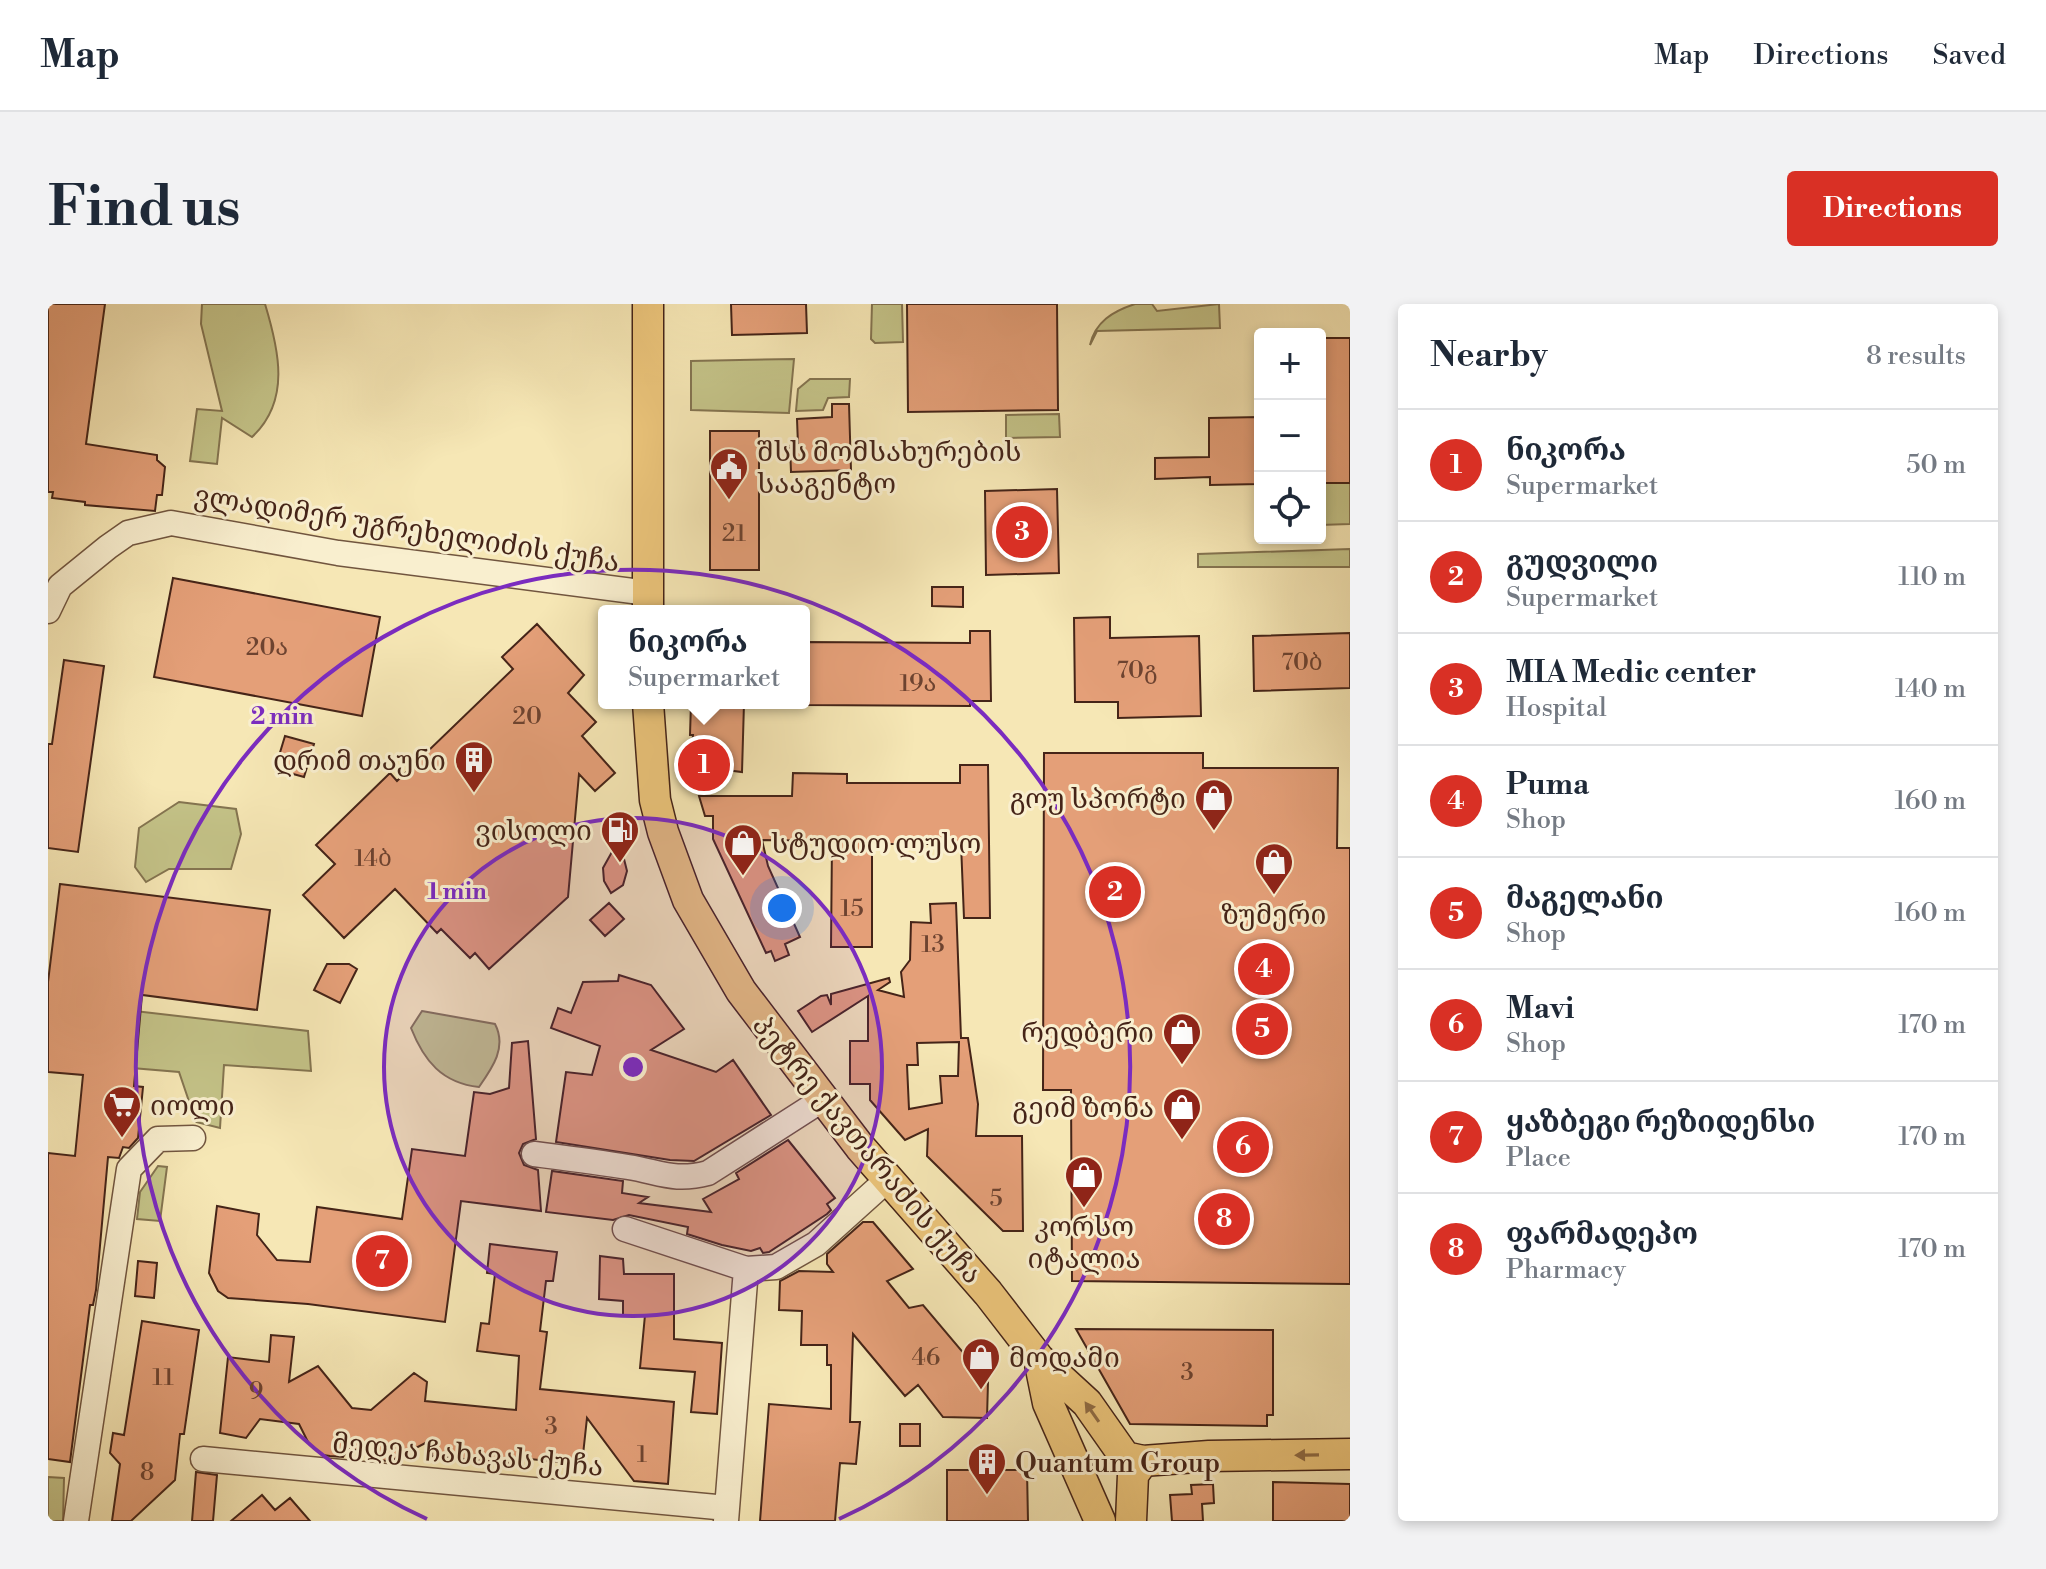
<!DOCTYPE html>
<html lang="en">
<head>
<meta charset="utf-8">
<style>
	body { margin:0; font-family:"Libre Bodoni","Noto Serif Georgian",serif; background:#f2f2f3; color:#1f2937 }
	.controls { position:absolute; right:24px; top:24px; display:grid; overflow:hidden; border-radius:8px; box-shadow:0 4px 12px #0003 }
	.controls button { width:72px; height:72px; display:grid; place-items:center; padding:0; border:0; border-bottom:2px solid #e0e1e3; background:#fff; color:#1f2937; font:40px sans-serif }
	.you { position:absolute; left:734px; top:604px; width:28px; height:28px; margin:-20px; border:6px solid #fff; border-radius:50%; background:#1a73e8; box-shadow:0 0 0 12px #1a73e833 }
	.badge { display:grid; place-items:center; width:52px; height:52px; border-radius:50%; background:#d93025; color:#fff; font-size:26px; font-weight:700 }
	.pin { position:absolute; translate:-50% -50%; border:4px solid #fff; box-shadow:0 2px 8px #0006 }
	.popup { position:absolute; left:550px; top:301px; width:212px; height:104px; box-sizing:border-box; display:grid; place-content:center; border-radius:8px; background:#fff; filter:drop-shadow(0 2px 6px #0005); font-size:26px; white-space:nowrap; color:#747a83 }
	.popup b { font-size:30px; color:#1f2937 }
	.popup::after { content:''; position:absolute; left:50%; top:100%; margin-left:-16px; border:16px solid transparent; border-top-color:#fff }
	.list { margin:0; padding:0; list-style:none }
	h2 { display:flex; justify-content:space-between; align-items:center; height:104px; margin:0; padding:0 32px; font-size:34px }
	h2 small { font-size:26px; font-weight:400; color:#747a83 }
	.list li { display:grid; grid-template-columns:52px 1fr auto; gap:24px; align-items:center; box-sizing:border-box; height:112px; padding:0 32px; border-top:2px solid #e0e1e3 }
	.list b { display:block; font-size:30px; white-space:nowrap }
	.list p { margin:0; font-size:26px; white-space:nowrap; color:#747a83 }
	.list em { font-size:26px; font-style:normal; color:#747a83 }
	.icon { flex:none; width:44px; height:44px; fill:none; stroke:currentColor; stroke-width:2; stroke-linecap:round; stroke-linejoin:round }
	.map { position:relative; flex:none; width:1302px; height:1217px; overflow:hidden; border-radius:8px }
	header { display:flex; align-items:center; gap:48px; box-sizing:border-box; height:112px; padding:0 40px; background:#fff; border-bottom:2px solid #e0e1e3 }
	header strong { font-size:38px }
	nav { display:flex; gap:44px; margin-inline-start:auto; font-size:28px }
	.intro { display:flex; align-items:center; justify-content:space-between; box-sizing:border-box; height:192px; padding:0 48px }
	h1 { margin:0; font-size:56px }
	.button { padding:20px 36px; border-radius:8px; background:#d93025; color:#fff; font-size:28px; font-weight:700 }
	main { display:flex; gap:48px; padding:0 48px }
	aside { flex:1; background:#fff; border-radius:8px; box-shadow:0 4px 12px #0003 }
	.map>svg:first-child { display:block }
	.green { fill:#c4c388; stroke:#847450; stroke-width:2 }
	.building { fill:#e49f78; stroke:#452418; stroke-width:2; fill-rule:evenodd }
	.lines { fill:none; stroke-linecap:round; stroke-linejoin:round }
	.minor-casing { stroke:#71553f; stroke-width:27 }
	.major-casing { stroke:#452418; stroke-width:33 }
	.minor { stroke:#f9efcf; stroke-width:24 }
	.major { stroke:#ebc47a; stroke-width:30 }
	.oneway { fill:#906c44 }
	.ring { fill:none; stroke:#7b2cbf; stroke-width:4 }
	.labels { text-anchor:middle; stroke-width:6; stroke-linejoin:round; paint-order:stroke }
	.number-label { font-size:24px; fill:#6d4330 }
	.poi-label { font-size:28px; fill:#452418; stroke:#f9efcf; text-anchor:start }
	.street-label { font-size:28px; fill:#452418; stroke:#f9efcf }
	.centre { fill:#7b2cbf; stroke:#f9efcf; stroke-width:4 }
	.ring-label { font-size:24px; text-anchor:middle; font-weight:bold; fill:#7b2cbf; stroke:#f9efcf; stroke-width:6; stroke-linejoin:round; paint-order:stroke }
</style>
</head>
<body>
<header>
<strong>Map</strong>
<nav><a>Map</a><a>Directions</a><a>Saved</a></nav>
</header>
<div class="intro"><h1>Find us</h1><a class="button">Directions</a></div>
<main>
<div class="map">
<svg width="1302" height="1217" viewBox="0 0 1302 1217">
	<rect width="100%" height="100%" fill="#f6e7b5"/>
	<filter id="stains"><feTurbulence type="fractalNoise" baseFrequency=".0025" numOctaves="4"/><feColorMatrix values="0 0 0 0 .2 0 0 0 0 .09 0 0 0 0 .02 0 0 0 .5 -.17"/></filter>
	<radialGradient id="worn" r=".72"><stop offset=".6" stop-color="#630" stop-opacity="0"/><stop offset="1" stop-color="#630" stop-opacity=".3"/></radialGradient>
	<path class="green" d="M154,0H217C231,46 243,97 204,133L174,114L169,160L142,157L149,105L174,107L153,20Z
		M824,0H854L855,38L827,39L823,35Z
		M1087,0H1104L1109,7L1171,0L1172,24L1049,27L1042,41C1047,18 1065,7 1087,0Z
		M746,55L741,109L643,106V57Z
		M762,75H802L801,93L780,94L775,106L748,107L750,85Z
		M1011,110L1012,133L958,134V111Z
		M1272,179H1302V220L1272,221Z
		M1302,245V263H1150V250Z
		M131,498L188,505L193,530L183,565H121L98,578L87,563L91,524Z
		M0,697L260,727L263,767L176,761L172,824L148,818L131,768L0,757Z
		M374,707L447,720C459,743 445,763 431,783C394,779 376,757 363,724Z
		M110,862L119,863L112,917L89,915L92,888Z
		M0,1173L16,1174L15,1217H0Z"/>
	<path class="building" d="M0,0H57L38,140L109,151V156L117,163L114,191H109L107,207L37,201V198L4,194L5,188H0Z
		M683,0H758L759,29L684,31Z
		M859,0H1009L1010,106L860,108Z
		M1272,34H1302V179H1272Z
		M784,100H801L803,166L743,168L742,142L750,141L749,115L784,113Z
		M1212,113V180L1162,181V173L1107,175V154L1161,153V114Z
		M662,127H711V266H662Z
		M1009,185L1011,269L938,271L937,187Z
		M125,274L332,313L314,412L106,373Z
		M884,283H915V303L884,302Z
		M1062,313V334L1151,332L1153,412L1070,414V398H1027L1026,314Z
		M489,320L536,371L520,389L548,418L534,432L567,469L547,487L531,470L520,593L441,665L427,649L422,654L393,625L389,629L347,585L296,634L255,591L287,560L268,541L342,469L349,477L465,365L454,353Z
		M922,327H942L943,397H922V402L756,401V338L922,339Z
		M1302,329V384L1206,387L1205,332Z
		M16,356L56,362L30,548L0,544V440H4Z
		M643,399H696L694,468L646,462L648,441H644L645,431H642Z
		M237,432L266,440L256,473L227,465Z
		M996,449H1155V464H1290L1289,544H1302V980L1024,977L1023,786H995Z
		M912,461H940L942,614H916L913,540H824V643H783L784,537L714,536L720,562L752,633L737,640L741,651L727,657L723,647L718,649L665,535V512H657L651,492H744L745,469L799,470V479H912Z
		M565,546L575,551L579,567L575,581L563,589L556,577L555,564Z
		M12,580L222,606L209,706L94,691L86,782L95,783L90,834L81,844L75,843L71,854L60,853L48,986L45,1001H42L22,1158L0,1155V849L27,852L35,771L0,768V678Z
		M561,599L576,615L557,632L542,616Z
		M908,599L913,734H920L930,800L928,832H974L975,927H955L879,852L880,825L857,836L822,796V780H802V737H820V692L764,728L750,707L773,692L779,691L783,701V690L841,674L842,678L830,686L856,693L853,668L862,656L863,618L883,619L882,600ZM911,738L910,772H892L894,799L861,805L859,761H870L869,739Z
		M279,660H301L309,665L292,699L266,686Z
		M571,671L603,681L636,725L603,746L668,768L685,756L723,811L646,857L622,856L508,838L518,768L544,771L552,742L503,724L510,704L523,709L535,678L570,677Z
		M480,737L488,835L475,840L471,849L476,861L490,866L493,907L413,897L397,1018L260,1000L180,994L170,987L161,969L169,902L211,910L209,931L229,956L262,958L269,903L354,915L364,845L417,852L426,788L442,790L461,784L464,739Z
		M740,836L787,894L779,900L783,906L779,910L721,948L715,949L712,944L703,947L674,941L639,930L640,923L581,911L565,916L498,908L504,867L575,877L574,889L600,893L591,899L663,908L655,895L691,875L688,869Z
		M815,918H825L865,965L839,977L861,1004L875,1001L940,1078L939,1114L895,1113L870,1081L857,1092L805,1030L802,1118H812L808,1160L792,1159L787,1217H712L721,1100L783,1105V1061H779V1041H753L754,1007L731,1006L732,977L751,967L785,968L779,960V950Z
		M442,940L509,948L505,977H498L492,1027L499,1028L492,1085L626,1098L620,1180L586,1177L539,1114L534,1160L460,1153V1159L384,1152L385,1135L343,1157L325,1156L321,1147L300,1145L295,1153L282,1152L275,1151L261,1140L251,1120L212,1115L198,1134L172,1129L180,1053L221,1058L223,1031L246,1033L241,1078L270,1062L304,1104L323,1106L366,1069L379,1078L377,1097L468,1106L471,1052L429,1047L433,1019L441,1020L447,970L439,969Z
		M552,952L575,955L576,970H626V1035L674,1039L669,1110L643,1108L647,1068L592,1064L597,1011H575V997L551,995Z
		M90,957L109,959L106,994L87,992Z
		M94,1017L151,1026L136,1130H132L127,1176L83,1217H64L72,1160L62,1149L65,1129L76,1131Z
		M1028,1025L1225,1026V1111H1219V1122L1082,1120Z
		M852,1120H872V1142H852Z
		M899,1166H979L980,1217H899Z
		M148,1168L169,1171L165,1217H144Z
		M1225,1178L1302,1180V1217H1225Z
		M1165,1180L1166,1199L1154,1200L1155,1217H1124L1122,1191L1144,1190L1143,1181Z
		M214,1191L227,1206L242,1194L262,1217H183Z"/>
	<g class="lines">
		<g class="minor-casing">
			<path id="minor" d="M0,307L12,282L60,243L80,229L123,219L290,249L600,289
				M486,850C517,854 549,858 580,863C612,868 626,878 660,869L774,796
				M577,925L698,965L728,963L768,940L839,876
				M155,1155L679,1204
				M28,1217L81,865L110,835L145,834
				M678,1217L698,965"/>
		</g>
		<g class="major-casing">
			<path id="major" d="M600,307V0
				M600,399L607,496L615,528L640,596L693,687L812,843L940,989L991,1055L1039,1099L1077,1153L1095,1157L1161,1152L1302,1150
				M991,1055L1000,1099L1052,1217
				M1083,1217L1085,1171L1095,1157"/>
		</g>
		<use href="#minor" class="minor"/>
		<use href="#major" class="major"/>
	</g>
	<defs><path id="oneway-solid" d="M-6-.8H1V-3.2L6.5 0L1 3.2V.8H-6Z" transform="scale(2)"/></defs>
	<g class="oneway">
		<use href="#oneway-solid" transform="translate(1044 1108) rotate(-125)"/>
		<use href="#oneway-solid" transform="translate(1259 1151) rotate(179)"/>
	</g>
	<circle cx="585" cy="763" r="249" fill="#7b2cbf" fill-opacity=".12"/>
	<g class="ring">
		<circle cx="585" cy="763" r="249"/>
		<path d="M379 1215A497 497 0 1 1 791 1215"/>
	</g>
	<defs>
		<g id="civic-pin" transform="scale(2)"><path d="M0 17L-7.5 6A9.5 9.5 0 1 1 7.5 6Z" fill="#8f2418" stroke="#f9efcf"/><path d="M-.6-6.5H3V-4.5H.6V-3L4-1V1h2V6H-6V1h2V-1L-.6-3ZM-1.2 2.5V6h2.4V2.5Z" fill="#fff"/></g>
		<g id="building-pin" transform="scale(2)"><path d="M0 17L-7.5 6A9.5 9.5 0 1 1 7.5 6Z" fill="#8f2418" stroke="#f9efcf"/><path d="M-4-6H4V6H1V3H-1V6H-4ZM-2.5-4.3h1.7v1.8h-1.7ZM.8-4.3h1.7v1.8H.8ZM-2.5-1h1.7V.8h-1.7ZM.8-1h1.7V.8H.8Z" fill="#fff"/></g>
		<g id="shop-pin" transform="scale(2)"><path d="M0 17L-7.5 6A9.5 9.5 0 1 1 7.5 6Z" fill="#8f2418" stroke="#f9efcf"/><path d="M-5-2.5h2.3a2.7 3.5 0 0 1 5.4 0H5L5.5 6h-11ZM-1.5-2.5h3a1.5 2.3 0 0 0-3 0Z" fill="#fff"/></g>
		<g id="fuel-pin" transform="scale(2)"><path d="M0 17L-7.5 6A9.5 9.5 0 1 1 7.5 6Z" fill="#8f2418" stroke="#f9efcf"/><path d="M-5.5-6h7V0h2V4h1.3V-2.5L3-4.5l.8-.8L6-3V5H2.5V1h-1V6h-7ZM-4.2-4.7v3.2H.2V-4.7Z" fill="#fff"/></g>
		<g id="supermarket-pin" transform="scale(2)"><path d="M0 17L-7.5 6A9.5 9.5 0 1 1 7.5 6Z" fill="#8f2418" stroke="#f9efcf"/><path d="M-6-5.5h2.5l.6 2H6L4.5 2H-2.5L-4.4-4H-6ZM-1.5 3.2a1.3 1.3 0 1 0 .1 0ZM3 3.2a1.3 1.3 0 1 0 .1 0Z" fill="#fff"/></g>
	</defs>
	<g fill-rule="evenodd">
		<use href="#civic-pin" x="681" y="163"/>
		<use href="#building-pin" x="426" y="456"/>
		<use href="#shop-pin" x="1166" y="494"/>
		<use href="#fuel-pin" x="572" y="526"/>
		<use href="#shop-pin" x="695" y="539"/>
		<use href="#shop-pin" x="1226" y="558"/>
		<use href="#shop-pin" x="1134" y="728"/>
		<use href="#supermarket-pin" x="74" y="801"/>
		<use href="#shop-pin" x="1134" y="803"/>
		<use href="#shop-pin" x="1036" y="871"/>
		<use href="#shop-pin" x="933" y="1053"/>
		<use href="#building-pin" x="939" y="1158"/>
	</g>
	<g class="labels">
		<g class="number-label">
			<text x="686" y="237">21</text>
			<text x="219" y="351">20ა</text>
			<text x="1254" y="366">70ბ</text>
			<text x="1089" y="374">70გ</text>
			<text x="870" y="387">19ა</text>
			<text x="479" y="420">20</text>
			<text x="325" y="562">14ბ</text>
			<text x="804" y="612">15</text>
			<text x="885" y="648">13</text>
			<text x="948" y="902">5</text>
			<text x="878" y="1061">46</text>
			<text x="1139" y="1076">3</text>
			<text x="115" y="1081">11</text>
			<text x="208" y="1095">9</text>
			<text x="503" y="1130">3</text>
			<text x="594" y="1158">1</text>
			<text x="99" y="1176">8</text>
		</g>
		<g class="poi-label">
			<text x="709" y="157">შსს მომსახურების<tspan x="709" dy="32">სააგენტო</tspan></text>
			<text x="398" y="466" text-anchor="end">დრიმ თაუნი</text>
			<text x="1138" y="504" text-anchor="end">გოუ სპორტი</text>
			<text x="544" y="536" text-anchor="end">ვისოლი</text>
			<text x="723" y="549">სტუდიო ლუსო</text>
			<text x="1226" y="620" text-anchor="middle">ზუმერი</text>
			<text x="1106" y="738" text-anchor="end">რედბერი</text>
			<text x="102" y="811">იოლი</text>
			<text x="1106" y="813" text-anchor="end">გეიმ ზონა</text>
			<text x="1036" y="932" text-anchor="middle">კორსო<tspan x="1036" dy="32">იტალია</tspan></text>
			<text x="961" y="1063">მოდამი</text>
			<text x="967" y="1168">Quantum Group</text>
		</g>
		<g class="street-label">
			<text transform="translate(359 224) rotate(9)" y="10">ვლადიმერ უგრეხელიძის ქუჩა</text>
			<text transform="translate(820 845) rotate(50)" y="10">პეტრე ქავთარაძის ქუჩა</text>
			<text transform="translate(420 1150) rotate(5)" y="10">მედეა ჩახავას ქუჩა</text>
		</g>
	</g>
	<circle cx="585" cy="763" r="12" class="centre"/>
	<g class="ring-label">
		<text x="234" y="420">2 min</text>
		<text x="409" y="595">1 min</text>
	</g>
	<rect width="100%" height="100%" filter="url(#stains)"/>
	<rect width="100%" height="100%" fill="url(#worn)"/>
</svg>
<div class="controls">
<button>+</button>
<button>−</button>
<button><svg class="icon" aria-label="locate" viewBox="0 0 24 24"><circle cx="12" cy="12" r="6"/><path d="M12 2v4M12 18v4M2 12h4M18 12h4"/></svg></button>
</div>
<div class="you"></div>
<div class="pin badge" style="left:656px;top:461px">1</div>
<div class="popup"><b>ნიკორა</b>Supermarket</div>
<div class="pin badge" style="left:1067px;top:588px">2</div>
<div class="pin badge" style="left:974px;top:228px">3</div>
<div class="pin badge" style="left:1216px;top:665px">4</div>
<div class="pin badge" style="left:1214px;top:725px">5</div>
<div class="pin badge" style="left:1195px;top:843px">6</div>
<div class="pin badge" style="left:334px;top:957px">7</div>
<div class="pin badge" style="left:1176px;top:915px">8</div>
</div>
<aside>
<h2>Nearby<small>8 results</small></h2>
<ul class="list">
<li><span class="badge">1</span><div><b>ნიკორა</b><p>Supermarket</p></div><em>50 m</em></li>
<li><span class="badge">2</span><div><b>გუდვილი</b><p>Supermarket</p></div><em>110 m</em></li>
<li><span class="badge">3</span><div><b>MIA Medic center</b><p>Hospital</p></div><em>140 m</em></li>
<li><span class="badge">4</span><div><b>Puma</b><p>Shop</p></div><em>160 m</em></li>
<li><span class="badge">5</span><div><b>მაგელანი</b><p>Shop</p></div><em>160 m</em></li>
<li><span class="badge">6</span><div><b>Mavi</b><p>Shop</p></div><em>170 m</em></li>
<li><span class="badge">7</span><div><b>ყაზბეგი რეზიდენსი</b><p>Place</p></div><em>170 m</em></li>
<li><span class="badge">8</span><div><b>ფარმადეპო</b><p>Pharmacy</p></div><em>170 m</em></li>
</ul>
</aside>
</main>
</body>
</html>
